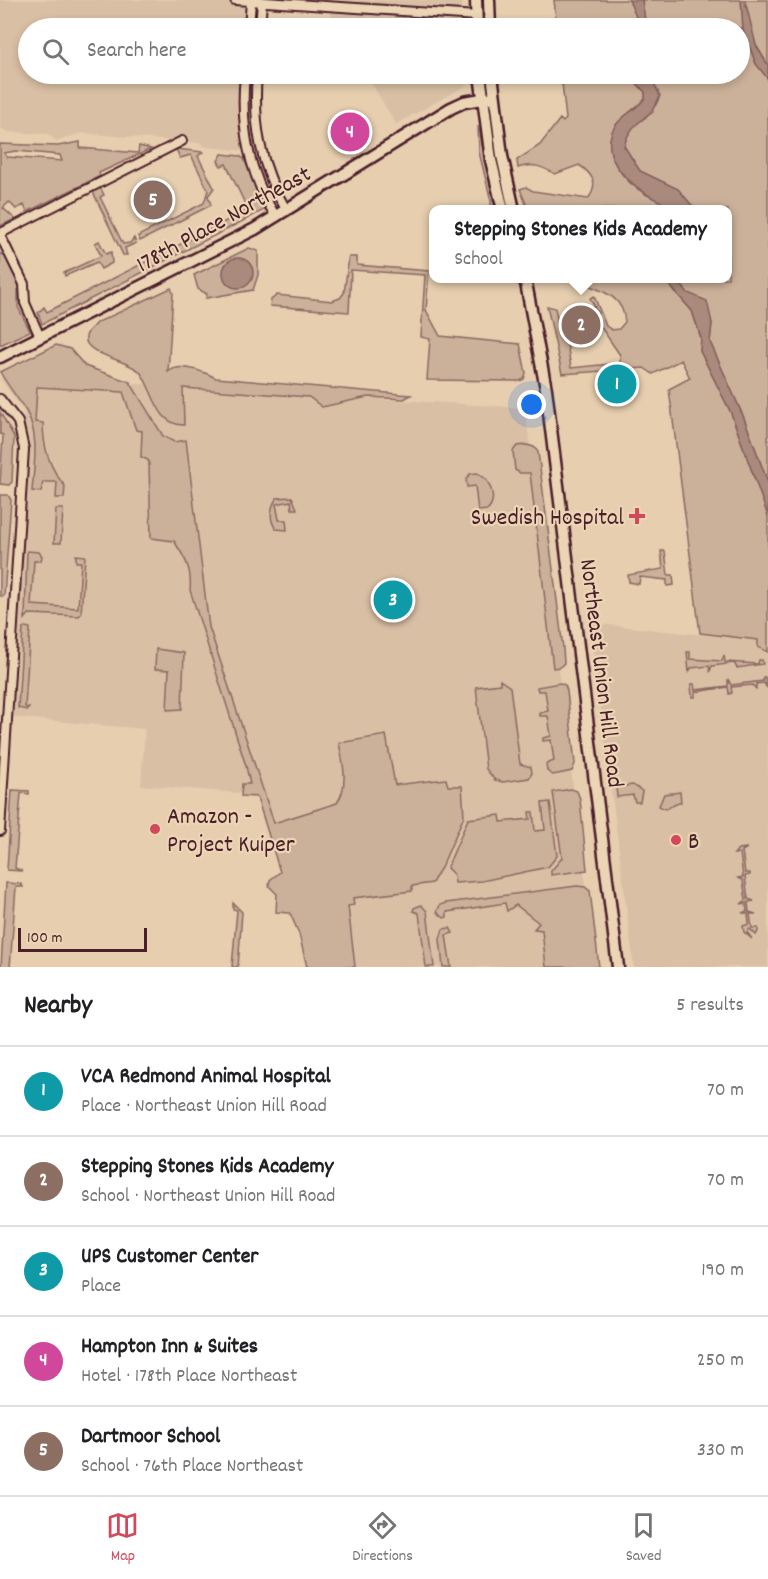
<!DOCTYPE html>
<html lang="en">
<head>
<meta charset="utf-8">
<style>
	body { margin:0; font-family:Dekko,sans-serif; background:#f2f2f2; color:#202124 }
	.scale { position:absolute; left:18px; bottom:15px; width:129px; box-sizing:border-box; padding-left:6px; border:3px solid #4a1f2b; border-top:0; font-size:16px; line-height:21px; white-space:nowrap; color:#4a1f2b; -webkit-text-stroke:4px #ecd5b5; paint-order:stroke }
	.you { position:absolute; left:532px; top:405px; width:21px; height:21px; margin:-15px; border:4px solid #fff; border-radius:50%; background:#1a73e8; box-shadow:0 0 0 9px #1a73e833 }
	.badge { display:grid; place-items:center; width:39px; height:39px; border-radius:50%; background:#d1495b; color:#fff; font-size:20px; font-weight:700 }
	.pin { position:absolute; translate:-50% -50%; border:3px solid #fff; box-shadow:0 2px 6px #0006 }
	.popup { position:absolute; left:429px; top:205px; width:303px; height:78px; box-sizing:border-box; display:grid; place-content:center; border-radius:12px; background:#fff; filter:drop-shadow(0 2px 4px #0005); font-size:20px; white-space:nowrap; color:#757577 }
	.popup b { font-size:22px; color:#202124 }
	.popup::after { content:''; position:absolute; left:50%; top:100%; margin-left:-12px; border:12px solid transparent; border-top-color:#fff }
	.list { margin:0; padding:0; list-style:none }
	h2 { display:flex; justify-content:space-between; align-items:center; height:78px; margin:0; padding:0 24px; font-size:26px }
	h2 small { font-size:20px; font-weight:400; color:#757577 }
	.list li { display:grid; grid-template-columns:39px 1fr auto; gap:18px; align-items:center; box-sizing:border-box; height:90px; padding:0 24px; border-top:2px solid #e0e0e0 }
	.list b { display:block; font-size:22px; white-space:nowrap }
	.list p { margin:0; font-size:20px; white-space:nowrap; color:#757577 }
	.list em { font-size:20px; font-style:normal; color:#757577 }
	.icon { flex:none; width:33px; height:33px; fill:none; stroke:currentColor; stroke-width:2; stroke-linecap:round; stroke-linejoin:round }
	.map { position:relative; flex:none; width:768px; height:967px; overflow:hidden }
	.search { position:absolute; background:#fff; box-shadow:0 3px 9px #0003; left:18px; right:18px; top:18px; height:66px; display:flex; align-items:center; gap:15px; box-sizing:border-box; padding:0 21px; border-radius:33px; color:#757577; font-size:22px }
	.sheet { height:528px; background:#fff }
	nav { display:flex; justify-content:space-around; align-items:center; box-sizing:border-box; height:84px; border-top:2px solid #e0e0e0; background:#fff; font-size:16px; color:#757577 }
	nav a { display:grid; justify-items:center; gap:3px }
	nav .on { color:#d1495b }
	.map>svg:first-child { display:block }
	.built { fill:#d9bfa4 }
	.green { fill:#ccb19a; stroke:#8b6862; stroke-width:1.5; fill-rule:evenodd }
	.water { fill:#aa8a7d; stroke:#845f5c; stroke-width:1.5 }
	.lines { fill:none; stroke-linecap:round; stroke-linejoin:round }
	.street-casing { stroke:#4a1f2b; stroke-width:12 }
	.secondary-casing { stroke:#4a1f2b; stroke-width:15 }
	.street { stroke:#ecd5b5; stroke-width:8 }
	.secondary { stroke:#ecd5b5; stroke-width:10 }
	.poi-dot { fill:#d1495b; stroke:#ecd5b5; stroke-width:2 }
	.labels { text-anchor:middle; stroke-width:4.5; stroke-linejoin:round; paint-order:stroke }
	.street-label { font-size:24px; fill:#4a1f2b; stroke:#ecd5b5 }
	.poi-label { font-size:24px; fill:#4a1f2b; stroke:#ecd5b5; text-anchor:start }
</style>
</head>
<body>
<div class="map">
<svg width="768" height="967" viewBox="0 0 768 967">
	<rect width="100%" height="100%" fill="#e6ceaf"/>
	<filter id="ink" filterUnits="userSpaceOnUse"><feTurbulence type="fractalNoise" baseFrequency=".0167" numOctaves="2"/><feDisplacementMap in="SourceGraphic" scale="12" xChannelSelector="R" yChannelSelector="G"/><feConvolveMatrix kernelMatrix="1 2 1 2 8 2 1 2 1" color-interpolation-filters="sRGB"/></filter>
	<g filter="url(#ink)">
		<path class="built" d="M0,0H462L463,28H339L326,7L252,1L249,28H28V74H245L247,151L205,147L201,143L81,133L57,141L48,134L8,132L0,128Z
			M366,74H468V81L467,85L396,124Z
			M0,378L123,383L525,408L596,967H320L263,795L141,785L145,729L11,717L24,412Z
			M590,623L768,642V967H634Z"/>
		<path class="green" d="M554,0H629L637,17L634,28H557Z
			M642,0H768V483L744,418L710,342L712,323L676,279L728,278V210L695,209L678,189L640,171L624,146L629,129L653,112V79L645,74H740V28H646Z
			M561,74H628L645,92V98C637,109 622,115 615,127C599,153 624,182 647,195C657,200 668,203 677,209H528L520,189L526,187L533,191L588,199C599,185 593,174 579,165L555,174C541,166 533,163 518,168L517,160L540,145L560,119L563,122L566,119Z
			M478,126L480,133L495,209H491V201L479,152Z
			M80,142V148L138,153L139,146L151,149L99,173L100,176L27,212L24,205L16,209L9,202L3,208L15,219L0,226V144L58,146ZM16,151L60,155L62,161L7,157L4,153Z
			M176,149L203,152L198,156L214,188L208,196L211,205L140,241L138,236L204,203L208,190L191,155L180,158Z
			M222,154L240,156L244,159L266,209L42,324L38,313L44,307L47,312L248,210L226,164L221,166L218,161Z
			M100,187L104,195L100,197L123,244L130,243L134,238L136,243L125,248L127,255H123L94,194V191Z
			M99,241L106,254L111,252L112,263L101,269L97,262L65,276L64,273L101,256L95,243Z
			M249,248L258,251V275L253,290L206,298L207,294L198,289L194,275Z
			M0,253L7,258L21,288L18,290V307L30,331L0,345Z
			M349,257H357V265L429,271L426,310L440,336L520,344L526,373L524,379L520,381L427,380L430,339L421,337L425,275L351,270L349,312L270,306L271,300L277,295L332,301L340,298L344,293Z
			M574,279H664L692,311L701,338L700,351L731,413L768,516V652L758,647V640L700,633L669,389L690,378L681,360L653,374L644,368L562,374L547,306L555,308L561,336L567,343L571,368L620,363V355L596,320L598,312L594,308L587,311L581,306L595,307L590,298L594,296L606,326L612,330L619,329L625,322C623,292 597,291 574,279Z
			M171,288L173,293L168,372C180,362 204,372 216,378L411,395L404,399L368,397L322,407L309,397L183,388L184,425C156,425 154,390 140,372C129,359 74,354 88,332C88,331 94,326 96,323Z
			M56,345L70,349L85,366L130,382L163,436L174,442L186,440L209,627L274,823L337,803C349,786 343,762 339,743L386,735L395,785L446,779L448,786H462L464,816L442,866L432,883L412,886V891L353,898L354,905L348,906L355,967H307L299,934L290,913L276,912L277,894L269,886L270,880L280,872L257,797L241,796L242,784H250L246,766L190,590C192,570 186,559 174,541L151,538L149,464L148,460L141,457L142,431L136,430L123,392L37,387L35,422L43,423C43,448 49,468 65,486L64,498H56L57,482H43L41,492L32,491C34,466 40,434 26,411C18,398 8,386 0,372Z
			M0,412L14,437L12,482L9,485L0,484L3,435L0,434Z
			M527,445L534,447L538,452L563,648L564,663L560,667L553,668L530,473H520L515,470L513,451L517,446Z
			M477,473C489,478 499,499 487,510L478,511L475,486L467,487L466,479L470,474Z
			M0,495H8L11,500L4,596H0Z
			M292,497L297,509H292L291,501L276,504L279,520H286L287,530L276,529C269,520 270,507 277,498Z
			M56,509H63L61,543H54Z
			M27,551L39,552L42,556L41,561H34L31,605L78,608L81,562H76V555L85,556L81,614L79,616L29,614L25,619Z
			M661,551H665L668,575H673L674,585L667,586V580L640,577L639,584L629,582L628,575L663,569Z
			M25,627L30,628L25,707L29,708L27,710L18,708L23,628Z
			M156,649L184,653L182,709L167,710L169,670L155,669Z
			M687,652H690V659L722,661L724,655L725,662L758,664L759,660H762L763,664L737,668L734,663L712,666L710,671L709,666L691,668L689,672Z
			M763,677H765L767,688L764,683L756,684V689L753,685L731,687L732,693L729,694L728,687L695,692V697H692L691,684H694L695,690L728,686V679L731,685L763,681Z
			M500,680L510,687L520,764L531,767L532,773L529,778L503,782L495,780L486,769L476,687L500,684Z
			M560,683L565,685L567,691L575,764L572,771L553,775L547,771L546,764L554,761L551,740L543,741V738L551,736L548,716H540V713L548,711L545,691H538L537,687Z
			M633,785L642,791L640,802H635L633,795L617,797L616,787Z
			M571,789L577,791L580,799L587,870L551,875V871L562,858L553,792Z
			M12,790L29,791V794L21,793L15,868L22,871L7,870Z
			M680,792L681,802L665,809L659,806L664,794Z
			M550,802L557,856L548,867L482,881L455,883L454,875L447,868L468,819L500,815L501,822L530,819L529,812H533L535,831L545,830L542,803Z
			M747,848L742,851L745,873H750V875L745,876L748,899L754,901L748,902L749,912L756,914H750L752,928H758V931L756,935L750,929L747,932L752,939L744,932L743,926L749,924L748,913H742L747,911L746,903L741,904L746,900L743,880L738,878L743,877L740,853L734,854L738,849Z
			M6,883L21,884L23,887H16L10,967H1Z
			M577,886L585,887L590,891L599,967H546L542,930L534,929L539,923L516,905L507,911L505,903L447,912V917L444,918L437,912L440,905L446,903Z
			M233,903L242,912L238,967H232L237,910L233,909Z
			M421,905L427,911L434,967H426L419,913L413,911L414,908Z
			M450,928L453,933L446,935L451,967H443L440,939L443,929Z"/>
		<path class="water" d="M629,0H642L646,28H633L636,17Z
			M741,0H745L756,45L768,65V79L756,64L743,30Z
			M628,74C648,73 653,78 660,96C649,124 632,117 624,146L640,171L678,189L695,209C690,210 681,211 677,209C650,200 601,169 611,135C615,118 635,112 645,98V92Z
			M223 273a15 15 0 1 1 30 0a15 15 0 1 1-30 0Z
			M664,279H676L688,293L707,301L712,323L710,342L744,418L768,483V516L731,413L700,351L701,338L692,311Z"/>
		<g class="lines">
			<g class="street-casing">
				<path id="street" d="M235,0L477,16
					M249,28L251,1
					M260,28L262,2
					M245,74C240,126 248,172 276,217
					M257,74C253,124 260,167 287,211
					M40,337L25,303L24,284L1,237L3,232L182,141
					M0,399L18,422L24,449L0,831"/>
			</g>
			<g class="secondary-casing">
				<path id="secondary" d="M476,0L477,28
					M489,0L490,28
					M480,74L491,160L503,210
					M492,74L502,156L514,210
					M525,278L546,389L618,967
					M0,357L255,229L451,108L464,102L494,97"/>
			</g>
			<use href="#street" class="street"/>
			<use href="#secondary" class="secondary"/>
		</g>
	</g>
	<g class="poi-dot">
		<path d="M634 507h6v6h6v6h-6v6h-6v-6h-6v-6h6z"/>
		<circle cx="155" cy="829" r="6"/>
		<circle cx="676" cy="840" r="6"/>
	</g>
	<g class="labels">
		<g class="street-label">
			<text transform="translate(223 218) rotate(-29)" y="8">178th Place Northeast</text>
			<text transform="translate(603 673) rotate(83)" y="8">Northeast Union Hill Road</text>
		</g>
		<g class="poi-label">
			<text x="624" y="524" text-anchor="end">Swedish Hospital</text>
			<text x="167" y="823">Amazon -<tspan x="167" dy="28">Project Kuiper</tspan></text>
			<text x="688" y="848">B</text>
		</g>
	</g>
</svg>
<div class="scale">100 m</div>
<div class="you"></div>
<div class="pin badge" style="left:617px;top:384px;background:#0f9aa8">1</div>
<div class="pin badge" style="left:581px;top:325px;background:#8d6e63">2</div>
<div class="popup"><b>Stepping Stones Kids Academy</b>School</div>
<div class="pin badge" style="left:393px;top:600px;background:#0f9aa8">3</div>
<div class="pin badge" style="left:350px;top:132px;background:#d1479c">4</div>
<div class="pin badge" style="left:153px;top:200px;background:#8d6e63">5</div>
<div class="search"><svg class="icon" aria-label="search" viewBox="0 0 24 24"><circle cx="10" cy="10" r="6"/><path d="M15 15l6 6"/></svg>Search here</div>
</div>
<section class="sheet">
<h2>Nearby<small>5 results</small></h2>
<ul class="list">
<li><span class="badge" style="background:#0f9aa8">1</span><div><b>VCA Redmond Animal Hospital</b><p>Place · Northeast Union Hill Road</p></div><em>70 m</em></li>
<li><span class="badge" style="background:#8d6e63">2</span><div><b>Stepping Stones Kids Academy</b><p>School · Northeast Union Hill Road</p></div><em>70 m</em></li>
<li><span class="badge" style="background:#0f9aa8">3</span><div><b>UPS Customer Center</b><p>Place</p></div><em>190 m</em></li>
<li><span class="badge" style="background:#d1479c">4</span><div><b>Hampton Inn &amp; Suites</b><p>Hotel · 178th Place Northeast</p></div><em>250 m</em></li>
<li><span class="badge" style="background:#8d6e63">5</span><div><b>Dartmoor School</b><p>School · 76th Place Northeast</p></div><em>330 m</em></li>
</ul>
</section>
<nav>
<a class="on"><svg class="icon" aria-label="map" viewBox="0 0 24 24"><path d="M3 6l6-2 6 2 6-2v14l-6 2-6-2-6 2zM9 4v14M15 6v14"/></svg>Map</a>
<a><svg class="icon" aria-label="directions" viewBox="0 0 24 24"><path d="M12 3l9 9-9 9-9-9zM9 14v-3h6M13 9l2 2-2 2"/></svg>Directions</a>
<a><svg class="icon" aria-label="saved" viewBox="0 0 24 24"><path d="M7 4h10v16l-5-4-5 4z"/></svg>Saved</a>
</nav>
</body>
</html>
